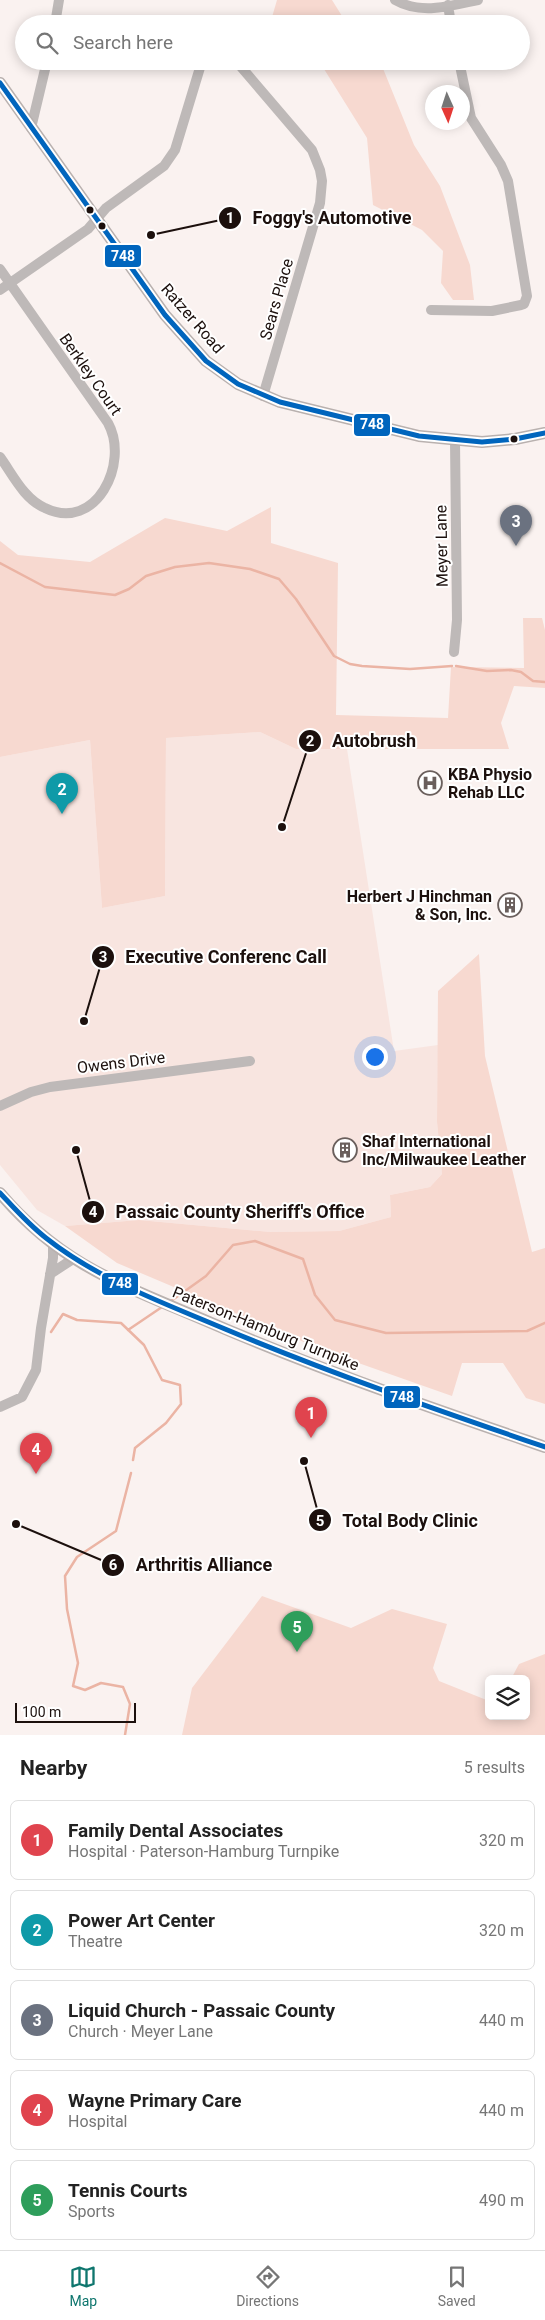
<!DOCTYPE html>
<html lang="en">
<head>
<meta charset="utf-8">
<style>
	body { margin:0; font-family:Roboto,sans-serif; background:#f6f6f6; color:#222 }
	.controls { position:absolute; right:15px; bottom:15px; display:grid; overflow:hidden; border-radius:8px; box-shadow:0 2px 12px #0003 }
	.controls button { width:45px; height:45px; display:grid; place-items:center; padding:0; border:0; border-bottom:1px solid #e0e0e0; background:#fff; color:#222; font:25px sans-serif }
	.compass { position:absolute; left:425px; top:85px; width:45px; height:45px; border-radius:50%; background:#fff; box-shadow:0 2px 12px #0003; rotate:177deg }
	.scale { position:absolute; left:15px; bottom:12px; width:121px; box-sizing:border-box; padding-left:5px; border:2px solid #1c100d; border-top:0; font-size:14px; line-height:18px; white-space:nowrap; color:#1c100d; -webkit-text-stroke:4px #fff; paint-order:stroke }
	.you { position:absolute; left:374px; top:1056px; width:18px; height:18px; margin:-12px; border:4px solid #fff; border-radius:50%; background:#1a73e8; box-shadow:0 0 0 8px #1a73e833 }
	.badge { display:grid; place-items:center; width:32px; height:32px; border-radius:50%; background:#0f766e; color:#fff; font-size:16px; font-weight:700 }
	.pin { position:absolute; translate:-50% -41px; filter:drop-shadow(0 1px 2px #0008) }
	.pin::after { content:''; position:absolute; top:26px; width:18px; height:15px; background:inherit; clip-path:polygon(0 0,100% 0,50% 100%) }
	.list { margin:0; padding:0; list-style:none }
	h2 { display:flex; justify-content:space-between; align-items:center; height:65px; margin:0; padding:0 20px; font-size:21px }
	h2 small { font-size:16px; font-weight:400; color:#767676 }
	.list li { display:grid; grid-template-columns:32px 1fr auto; gap:15px; align-items:center; box-sizing:border-box; height:80px; margin:0 10px 10px; padding:0 10px; border:1px solid #e0e0e0; border-radius:8px }
	.list b { display:block; font-size:19px; white-space:nowrap }
	.list p { margin:0; font-size:16px; white-space:nowrap; color:#767676 }
	.list em { font-size:16px; font-style:normal; color:#767676 }
	.icon { flex:none; width:28px; height:28px; fill:none; stroke:currentColor; stroke-width:2; stroke-linecap:round; stroke-linejoin:round }
	.map { position:relative; flex:none; width:545px; height:1735px; overflow:hidden }
	.search { position:absolute; background:#fff; box-shadow:0 2px 12px #0003; left:15px; right:15px; top:15px; height:55px; display:flex; align-items:center; gap:12px; box-sizing:border-box; padding:0 18px; border-radius:28px; color:#767676; font-size:19px }
	.sheet { height:515px; background:#fff }
	nav { display:flex; justify-content:space-around; align-items:center; box-sizing:border-box; height:70px; border-top:1px solid #e0e0e0; background:#fff; font-size:14px; color:#767676 }
	nav a { display:grid; justify-items:center; gap:2px }
	nav .on { color:#0f766e }
	.map>svg:first-child { display:block }
	.built { fill:#f8e5e0 }
	.green { fill:#f7d9d0 }
	.lines { fill:none; stroke-linecap:round; stroke-linejoin:round }
	.stream { stroke:#ebb4a4; stroke-width:2.5 }
	.minor { stroke:#beb9b8; stroke-width:10 }
	.major { stroke:#b9b1af; stroke-width:12 }
	.bus-1-casing { stroke:#fff; stroke-width:9 }
	.bus-1 { stroke:#0065bd; stroke-width:5 }
	.bus-dot { fill:#1c100d; stroke:#fff; stroke-width:2 }
	.labels { text-anchor:middle; stroke-width:4; stroke-linejoin:round; paint-order:stroke }
	.street-label { font-size:16px; fill:#1c100d; stroke:#fff }
	.poi-label { font-size:16px; font-weight:bold; fill:#1c100d; stroke:#fff; text-anchor:start }
	.leader { fill:none; stroke:#1c100d; stroke-width:2 }
	.callout-dot { fill:#1c100d; stroke:#fff; stroke-width:2 }
	.mark-label { font-size:15px; text-anchor:middle; font-weight:bold; fill:#fff }
	.callout-label { font-size:18px; text-anchor:middle; font-weight:bold; fill:#1c100d; stroke:#fff; stroke-width:4; stroke-linejoin:round; paint-order:stroke }
	.line-badge { stroke:#fff; stroke-width:2 }
	.badge-label { font-size:14px; text-anchor:middle; font-weight:bold; fill:#fff }
</style>
</head>
<body>
<div class="map">
<svg width="545" height="1735" viewBox="0 0 545 1735">
	<rect width="100%" height="100%" fill="#faf2f0"/>
	<path class="built" d="M260,732L296,749H347L394,1051L438,1045L437,1122L442,1174L430,1187L390,1195L391,1217L339,1231L271,1232L139,1220L65,1226L37,1210L0,1165V757L90,740L102,908L165,896L166,738Z"/>
	<path class="green" d="M277,0H332L347,24H270Z
		M319,61H377L382,66L414,145L440,186L470,265L474,300H453L441,283L443,251L422,230L373,205L367,138Z
		M271,507V543L338,563L336,715L448,718L451,667L524,668L523,618H542L545,630V688L514,686L501,723L509,749H296L260,732L166,738L165,896L102,908L90,740L0,757V541L18,555L90,562L165,518L227,531Z
		M479,954L485,1056L532,1252L545,1248V1404L526,1398L503,1363H462L452,1396L330,1353L117,1263L65,1226L139,1220L271,1232L339,1231L391,1217L390,1195L430,1187L442,1174L437,1122L438,991Z
		M262,1596L351,1628L392,1609L447,1624L433,1668L439,1681L489,1701V1716H526V1679H511L519,1664L545,1654V1735H182L192,1688Z"/>
	<g class="lines">
		<path class="stream" d="M0,563L45,587L115,595L129,589L146,576L175,567L209,563L250,569L279,579L296,599L334,656L350,664L362,666L410,669L452,666
			M456,666L487,671L511,670L521,672L533,681L545,682
			M171,1301L206,1276L233,1245L255,1241L303,1259L315,1295L335,1320L386,1333L527,1331L545,1323
			M128,1330L162,1307
			M51,1332L63,1314L77,1320L121,1323L144,1345L162,1380L180,1385L181,1404L166,1423L135,1448L133,1460
			M125,1735L130,1704L123,1687L101,1683L85,1690L73,1686L78,1663L67,1609L65,1576L77,1557L116,1531L131,1473"/>
		<path class="minor" d="M395,0C421,15 450,6 478,0
			M448,5L451,24
			M55,24L59,0
			M236,61L312,150L320,170L322,181L320,203L263,396
			M31,128L47,61
			M0,269L108,423C130,463 96,533 45,508C24,499 13,475 0,457
			M0,290L88,229L106,208L164,166L175,150L202,61
			M431,310L492,311L521,305L524,304L527,296L508,181L501,165L471,118L459,61
			M454,652L457,620L455,441
			M0,1106L31,1092L50,1087L250,1061
			M50,1274L73,1259
			M0,1407L22,1397L36,1370L41,1328L53,1258V1245"/>
		<path class="major" d="M0,83L165,315L206,361L238,384L280,402L419,436L482,442L515,439L545,433
			M0,1193C60,1264 120,1284 202,1319C314,1368 429,1407 545,1447"/>
		<g class="bus-1-casing">
			<path id="bus-1" d="M0,83L165,315L206,361L238,384L280,402L419,436L482,442L515,439L545,433
				M0,1193C15,1209 29,1225 46,1238C99,1280 164,1303 225,1329C330,1373 437,1410 545,1447"/>
		</g>
		<use href="#bus-1" class="bus-1"/>
	</g>
	<defs>
		<g id="hospital-ring" transform="scale(1.25)"><circle r="9.5" fill="#fff" stroke="#6a5f5c" stroke-width="1.5"/><path d="M-5-5h3v3.5h4V-5h3V5h-3V1.5h-4V5h-3Z" fill="#6a5f5c"/></g>
		<g id="building-ring" transform="scale(1.25)"><circle r="9.5" fill="#fff" stroke="#6a5f5c" stroke-width="1.5"/><path d="M-4-6H4V6H1V3H-1V6H-4ZM-2.5-4.3h1.7v1.8h-1.7ZM.8-4.3h1.7v1.8H.8ZM-2.5-1h1.7V.8h-1.7ZM.8-1h1.7V.8H.8Z" fill="#6a5f5c"/></g>
	</defs>
	<g fill-rule="evenodd">
		<use href="#hospital-ring" x="430" y="783"/>
		<use href="#building-ring" x="510" y="905"/>
		<use href="#building-ring" x="345" y="1150"/>
	</g>
	<g class="bus-dot">
		<circle cx="90" cy="210" r="4.5"/>
		<circle cx="102" cy="226" r="4.5"/>
		<circle cx="514" cy="439" r="4.5"/>
	</g>
	<g class="labels">
		<g class="street-label">
			<text transform="translate(276 299) rotate(-74)" y="6">Sears Place</text>
			<text transform="translate(193 318) rotate(49)" y="6">Ratzer Road</text>
			<text transform="translate(91 374) rotate(55)" y="6">Berkley Court</text>
			<text transform="translate(441 546) rotate(-91)" y="6">Meyer Lane</text>
			<text transform="translate(121 1062) rotate(-7)" y="6">Owens Drive</text>
			<text transform="translate(266 1328) rotate(22)" y="6">Paterson-Hamburg Turnpike</text>
		</g>
		<g class="poi-label">
			<text x="448" y="780">KBA Physio<tspan x="448" dy="18">Rehab LLC</tspan></text>
			<text x="492" y="902" text-anchor="end">Herbert J Hinchman<tspan x="492" dy="18">&amp; Son, Inc.</tspan></text>
			<text x="362" y="1147">Shaf International<tspan x="362" dy="18">Inc/Milwaukee Leather</tspan></text>
		</g>
	</g>
	<path class="leader" d="M151 235L230 218M282 827L310 741M84 1021L103 957M76 1150L93 1212M304 1461L320 1520M16 1524L113 1565"/>
	<g class="callout-dot">
		<circle cx="151" cy="235" r="5"/>
		<circle cx="282" cy="827" r="5"/>
		<circle cx="84" cy="1021" r="5"/>
		<circle cx="76" cy="1150" r="5"/>
		<circle cx="304" cy="1461" r="5"/>
		<circle cx="16" cy="1524" r="5"/>
		<circle cx="230" cy="218" r="12"/>
		<circle cx="310" cy="741" r="12"/>
		<circle cx="103" cy="957" r="12"/>
		<circle cx="93" cy="1212" r="12"/>
		<circle cx="320" cy="1520" r="12"/>
		<circle cx="113" cy="1565" r="12"/>
	</g>
	<g class="mark-label">
		<text x="230" y="223">1</text>
		<text x="310" y="746">2</text>
		<text x="103" y="962">3</text>
		<text x="93" y="1217">4</text>
		<text x="320" y="1526">5</text>
		<text x="113" y="1570">6</text>
	</g>
	<g class="callout-label">
		<text x="332" y="224">Foggy's Automotive</text>
		<text x="374" y="747">Autobrush</text>
		<text x="226" y="963">Executive Conferenc Call</text>
		<text x="240" y="1218">Passaic County Sheriff's Office</text>
		<text x="410" y="1527">Total Body Clinic</text>
		<text x="204" y="1571">Arthritis Alliance</text>
	</g>
	<g class="line-badge">
		<rect x="104" y="244" width="38" height="24" rx="5" fill="#0065bd"/>
		<rect x="353" y="413" width="38" height="24" rx="5" fill="#0065bd"/>
		<rect x="101" y="1272" width="38" height="24" rx="5" fill="#0065bd"/>
		<rect x="383" y="1385" width="38" height="24" rx="5" fill="#0065bd"/>
	</g>
	<g class="badge-label">
		<text x="123" y="261">748</text>
		<text x="372" y="429">748</text>
		<text x="120" y="1288">748</text>
		<text x="402" y="1402">748</text>
	</g>
</svg>
<div class="controls">
<button><svg class="icon" aria-label="layers" viewBox="0 0 24 24"><path d="M12 4l9 5-9 5-9-5zM3 14l9 5 9-5"/></svg></button>
</div>
<svg class="compass" viewBox="-18 -18 36 36"><path d="M0-13l5 13h-10z" fill="#e53935"/><path d="M0 13l5-13h-10z" fill="#767676"/></svg>
<div class="scale">100 m</div>
<div class="you"></div>
<div class="pin badge" style="left:311px;top:1438px;background:#e0444e">1</div>
<div class="pin badge" style="left:62px;top:814px;background:#0f9aa8">2</div>
<div class="pin badge" style="left:516px;top:546px;background:#6b7280">3</div>
<div class="pin badge" style="left:36px;top:1474px;background:#e0444e">4</div>
<div class="pin badge" style="left:297px;top:1652px;background:#2e9e5b">5</div>
<div class="search"><svg class="icon" aria-label="search" viewBox="0 0 24 24"><circle cx="10" cy="10" r="6"/><path d="M15 15l6 6"/></svg>Search here</div>
</div>
<section class="sheet">
<h2>Nearby<small>5 results</small></h2>
<ul class="list">
<li><span class="badge" style="background:#e0444e">1</span><div><b>Family Dental Associates</b><p>Hospital · Paterson-Hamburg Turnpike</p></div><em>320 m</em></li>
<li><span class="badge" style="background:#0f9aa8">2</span><div><b>Power Art Center</b><p>Theatre</p></div><em>320 m</em></li>
<li><span class="badge" style="background:#6b7280">3</span><div><b>Liquid Church - Passaic County</b><p>Church · Meyer Lane</p></div><em>440 m</em></li>
<li><span class="badge" style="background:#e0444e">4</span><div><b>Wayne Primary Care</b><p>Hospital</p></div><em>440 m</em></li>
<li><span class="badge" style="background:#2e9e5b">5</span><div><b>Tennis Courts</b><p>Sports</p></div><em>490 m</em></li>
</ul>
</section>
<nav>
<a class="on"><svg class="icon" aria-label="map" viewBox="0 0 24 24"><path d="M3 6l6-2 6 2 6-2v14l-6 2-6-2-6 2zM9 4v14M15 6v14"/></svg>Map</a>
<a><svg class="icon" aria-label="directions" viewBox="0 0 24 24"><path d="M12 3l9 9-9 9-9-9zM9 14v-3h6M13 9l2 2-2 2"/></svg>Directions</a>
<a><svg class="icon" aria-label="saved" viewBox="0 0 24 24"><path d="M7 4h10v16l-5-4-5 4z"/></svg>Saved</a>
</nav>
</body>
</html>
